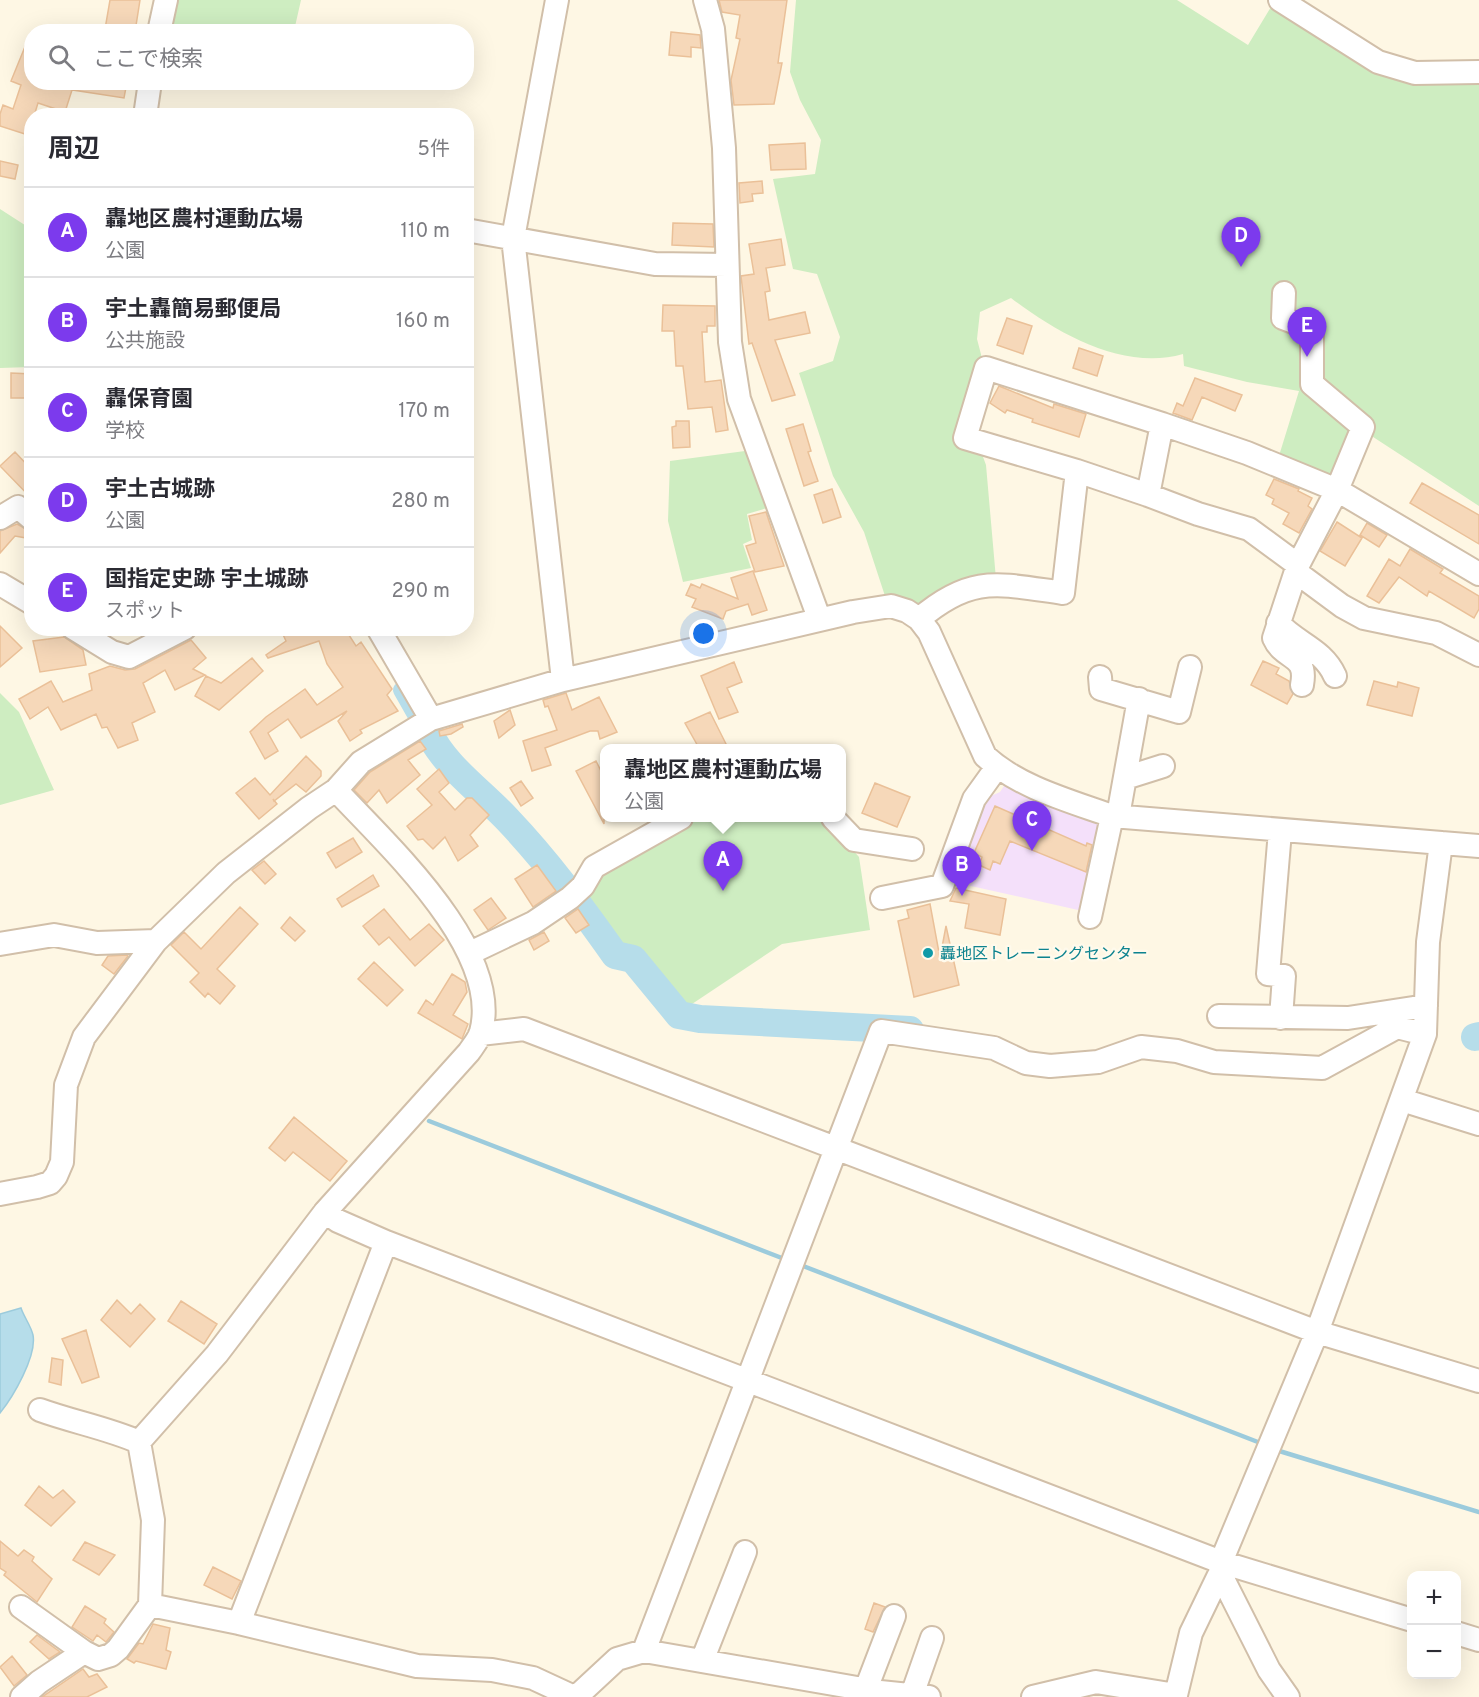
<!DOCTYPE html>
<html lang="ja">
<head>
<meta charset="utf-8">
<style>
	body { margin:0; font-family:Overpass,"Noto Sans JP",sans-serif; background:#f2f2f3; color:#2b2b33 }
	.controls { position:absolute; right:18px; bottom:18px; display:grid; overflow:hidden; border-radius:12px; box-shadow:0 6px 24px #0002 }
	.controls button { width:54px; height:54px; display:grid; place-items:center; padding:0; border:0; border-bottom:2px solid #e1e1e2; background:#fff; color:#2b2b33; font:30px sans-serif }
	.you { position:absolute; left:704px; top:634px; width:21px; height:21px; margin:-15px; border:4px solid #fff; border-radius:50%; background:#1a73e8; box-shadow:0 0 0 9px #1a73e833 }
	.badge { display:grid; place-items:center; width:39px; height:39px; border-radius:50%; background:#7c3aed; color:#fff; font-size:20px; font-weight:700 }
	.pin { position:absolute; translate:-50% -50px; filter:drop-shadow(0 2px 3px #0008) }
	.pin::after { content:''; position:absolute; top:32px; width:21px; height:18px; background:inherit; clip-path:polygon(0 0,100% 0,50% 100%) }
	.popup { position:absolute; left:600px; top:744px; width:246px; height:78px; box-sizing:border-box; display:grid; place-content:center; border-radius:12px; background:#fff; filter:drop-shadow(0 2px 4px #0005); font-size:20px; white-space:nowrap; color:#7c7c81 }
	.popup b { font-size:22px; color:#2b2b33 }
	.popup::after { content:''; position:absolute; left:50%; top:100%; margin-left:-12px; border:12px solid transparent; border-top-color:#fff }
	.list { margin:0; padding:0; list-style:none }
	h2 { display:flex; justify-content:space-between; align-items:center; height:78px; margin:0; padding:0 24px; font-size:26px }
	h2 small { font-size:20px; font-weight:400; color:#7c7c81 }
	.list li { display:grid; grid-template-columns:39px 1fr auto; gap:18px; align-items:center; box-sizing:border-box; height:90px; padding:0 24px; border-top:2px solid #e1e1e2 }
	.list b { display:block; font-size:22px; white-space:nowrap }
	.list p { margin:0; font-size:20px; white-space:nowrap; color:#7c7c81 }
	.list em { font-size:20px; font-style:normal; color:#7c7c81 }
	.icon { flex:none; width:33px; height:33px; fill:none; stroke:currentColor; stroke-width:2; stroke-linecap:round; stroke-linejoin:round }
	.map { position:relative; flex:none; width:1479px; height:1697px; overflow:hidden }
	.search { position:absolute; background:#fff; box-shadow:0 6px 24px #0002; left:24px; top:24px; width:450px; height:66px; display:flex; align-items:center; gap:15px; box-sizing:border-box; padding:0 21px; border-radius:24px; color:#7c7c81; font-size:22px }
	.panel { position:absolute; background:#fff; box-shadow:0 6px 24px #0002; left:24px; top:108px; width:450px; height:528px; border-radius:24px }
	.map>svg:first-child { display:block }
	.education { fill:#f4e0fa }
	.green { fill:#ceedc1 }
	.water { fill:#b6ddea; stroke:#9ccbdc; stroke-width:1.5 }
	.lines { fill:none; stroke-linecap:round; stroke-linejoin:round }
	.stream { stroke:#9ccbdc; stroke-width:4.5 }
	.canal { stroke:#b6ddea; stroke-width:16 }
	.river { stroke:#b6ddea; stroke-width:28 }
	.building { fill:#f6d8b9; stroke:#eac098; stroke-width:1.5 }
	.minor-casing { stroke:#d1bfa9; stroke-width:26 }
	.minor { stroke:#fff; stroke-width:22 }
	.culture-dot { fill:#0f9aa8; stroke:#fffaec; stroke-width:2 }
	.labels { text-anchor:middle; stroke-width:4.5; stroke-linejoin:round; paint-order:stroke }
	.culture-label { font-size:16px; fill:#0d838f; stroke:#fffaec; text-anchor:start }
</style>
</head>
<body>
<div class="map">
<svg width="1479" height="1697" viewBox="0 0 1479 1697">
	<rect width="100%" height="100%" fill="#fef7e4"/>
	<path class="education" d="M1008,780L1105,820L1087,912L953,882L984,799L1000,792Z"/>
	<path class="green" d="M174,0H301L294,31L195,32L169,27Z
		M796,0H1177L1248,45L1274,2L1381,68L1479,77V506L1367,433L1340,487L1278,459L1299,391L1247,382L1184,366L1183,354C1124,371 1058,334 1011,298L980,312L977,339L983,362L960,439L979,446L986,465L996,579L920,610L885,596L864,532L833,476L799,373L833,361L840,337L817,274L793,269L773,179L815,174L821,140L800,100L790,72Z
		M0,209L31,229V367L0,368Z
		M745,451L767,508L747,514L752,540L743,544L751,568L683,582L668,521L670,461Z
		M0,693L19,712L54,790L0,805Z
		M690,818H824L859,857L870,930L782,944L683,1010L629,947L619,952L578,895L596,871Z"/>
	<path class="water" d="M21,1308C24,1317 31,1326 33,1335C37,1356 13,1397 0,1413V1314Z"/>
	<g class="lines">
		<path class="stream" d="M429,1121L787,1260
			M798,1264L1263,1444
			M1276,1450L1479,1512"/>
		<path class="canal" d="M401,690L418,720"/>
		<path class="river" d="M428,731C445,767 480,790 507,819C547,861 581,907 615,955L633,959L679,1015L700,1019L910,1030
			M1475,1037L1479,1036"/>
	</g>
	<path class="building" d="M110,0H140L135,32L105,29Z
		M719,0H787L778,63H782L774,104L734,105L731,80L740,39L736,38L740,15L722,12Z
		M31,32L32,82H48L72,90L65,112L38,103L34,116H32L28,135L0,126V114L3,105L13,109L21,85L11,81Z
		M671,32L700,35L701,48L691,47V57L669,55Z
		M74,82H127L124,98L73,90Z
		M805,143L806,169L771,170L769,145Z
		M0,161L18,165L15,179L0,176Z
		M762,181L763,193L752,194L753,201L740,203L739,183Z
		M673,223L713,224L714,247L672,245Z
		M781,239L785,265L766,268L770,291L765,292L769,320L805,312L810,333L775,340L795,395L772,401L752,343L749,344L741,276L754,274L749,244Z
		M663,305L715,306V326H707V332H702L705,382L721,380L728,430L716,432L712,407L688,409L683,366H676L674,331H662Z
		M1007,318L1032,326L1023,354L997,345Z
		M1079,348L1103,356L1097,376L1073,368Z
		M11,373L32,374V398H11Z
		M1195,378L1242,395L1235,411L1202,397L1192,420L1173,413L1177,403L1183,406Z
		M999,386L1053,408L1054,404L1086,414L1079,437L1032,422L1033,419L1007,410L1005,413L990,403Z
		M676,421H689L690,447L673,448L672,427L676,426Z
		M803,424L811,451L808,452L818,481L804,486L786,429Z
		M15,452L32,470V499L0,466Z
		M1274,479L1299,489L1298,491L1312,498L1308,506L1312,509L1299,533L1283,524L1289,513L1272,504L1274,499L1266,495Z
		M1422,483L1479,515V544L1410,503Z
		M832,489L841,517L823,523L814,495Z
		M766,512L784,566L755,572L746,546L756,543L749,516Z
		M1337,522L1362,538L1345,566L1320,551Z
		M1367,523L1387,535L1379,547L1360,535Z
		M17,524L32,532V539L15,536L0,553V531Z
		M1410,549L1443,569L1440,573L1479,596V609L1474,618L1429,591L1427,596L1399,577L1379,603L1367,596L1389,559L1400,566Z
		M753,571L767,610L752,615L748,604L726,611L723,619L692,607L696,599L686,595L691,584L700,588L702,584L738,599L731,578Z
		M0,626L22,648L0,667Z
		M280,628H350L347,632L356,646L361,642L392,689L387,695L398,711L360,730L362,733L350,741L338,721L347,711L301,738L288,719L268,733L278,751L265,759L250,732L266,717L305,689L317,705L343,687L327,664L319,641L268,658L266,655L286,641Z
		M64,637L83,650L86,665L40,672L33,641Z
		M191,640L206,658L193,669L205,675L175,690L165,670L143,683L155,712L132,723L138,740L118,748L107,727L102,728L96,714L61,730L48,707L30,719L19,699L51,681L63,702L92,690L89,674L110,666L125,670L135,669Z
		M252,658L263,671L219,710L195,696L206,676L221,683Z
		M1263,661L1279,668L1276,674L1289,681L1293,694L1287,704L1251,685Z
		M734,662L742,682L727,688L738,712L719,719L701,676Z
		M1374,681L1397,687L1398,682L1419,688L1412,716L1367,705Z
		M566,693L572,710L599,697L617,732L600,739L598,731H590L545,748L551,765L532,771L523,741L557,730L548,706L545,707L543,700Z
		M510,710L515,725L499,738L494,721Z
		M710,712L728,748H699L685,723Z
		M462,724L463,727L451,734L440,736L439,731Z
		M420,741L426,749L408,760L420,775L387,803L379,790L367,803L354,790L370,772Z
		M306,756L321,771V776L306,792L296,784L274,801L273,799L277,804L259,819L236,793L255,778L270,795Z
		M596,761L604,777V824L576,771Z
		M439,769L449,783L439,792L455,810L467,798H472L489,815L470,835L478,846L458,861L445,837L433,849L423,839L418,840L407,826L432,805L417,789Z
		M521,781L533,798L521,806L510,788Z
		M875,783L910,797L897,827L862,813Z
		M995,806L1086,846L1087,843L1092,845L1086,872L1010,841L1000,864L993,861L990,870L979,865L982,857L974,853Z
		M353,838L362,852L336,868L327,853Z
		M264,861L276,874L265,884L252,870Z
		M537,865L556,891L533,907L515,879Z
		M373,875L379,886L342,907L337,899Z
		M956,888L1006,899L1000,935L965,928L969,904L950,901Z
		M491,898L506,918L488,930L474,910Z
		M930,904L940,958L946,926L959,985L914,997L898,921L909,918L907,910Z
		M240,907L258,924L217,969L235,986L220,1004L208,993L205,997L190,982L199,973L171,945L184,932L201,949Z
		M384,909L410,940L429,924L444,940L415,966L389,937L379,945L363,926Z
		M578,909L589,925L576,933L565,918Z
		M290,917L305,931L295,941L281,928Z
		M544,932L549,941L534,950L529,940Z
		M108,956L127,955L128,956L114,974L102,965Z
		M374,962L403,990L387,1006L358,979Z
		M452,974L465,982L467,992L453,1015L468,1024L462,1039L418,1013L426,1000L433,1005Z
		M294,1117L347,1161L330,1181L293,1152L285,1161L269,1148Z
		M117,1300L131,1314L140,1304L155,1319L130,1347L101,1320Z
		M181,1301L217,1324L204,1344L168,1321Z
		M86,1330L99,1377L82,1383L62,1339Z
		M52,1358L63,1360L61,1385L49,1382Z
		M39,1486L53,1498L63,1490L75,1502L51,1526L25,1505Z
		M0,1541L18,1556L24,1550L34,1557L32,1561L52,1579L37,1602L4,1575L6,1572L0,1568Z
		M85,1542L115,1555L99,1575L73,1560Z
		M213,1567L241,1581L232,1599L204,1585Z
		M874,1603L885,1607L873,1632L865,1629Z
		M85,1606L106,1619L104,1623L114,1632L106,1642L97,1635L93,1641L72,1627Z
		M153,1624L170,1628L166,1650L171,1652L166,1669L136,1661L134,1663L127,1659L139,1643L143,1644Z
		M37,1635L60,1652L49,1659L30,1642Z
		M12,1656L27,1675L14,1686L0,1667Z
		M83,1669L89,1677L97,1674L107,1687L87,1697H42Z"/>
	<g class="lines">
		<g class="minor-casing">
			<path id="minor" d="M557,0L513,238L563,680
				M705,0L713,29L724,148L730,342L739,399L819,618
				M1280,0L1378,62L1415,73L1479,72
				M159,32L166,0
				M145,116L150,82
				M466,230L655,264L727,265
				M1077,471L965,438L986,368L1162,424
				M1148,495L1198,514L1249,529L1298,565L1337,490L1363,427L1312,384V329L1283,318L1284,293
				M0,518L18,507L32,519
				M1298,565L1274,638C1284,661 1308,653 1302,685
				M1296,572L1342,606L1364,618L1436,633L1479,655
				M0,584L32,603
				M919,619C972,574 998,584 1063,593L1077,471L1148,495L1162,424L1247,453L1337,490L1479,574
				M1278,623C1297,644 1323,649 1335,676
				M73,628L112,652L129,657L185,628
				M378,628L431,719
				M1100,677L1101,689L1179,712L1190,667
				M1125,778L1163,766
				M1118,816L1139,699
				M833,818L854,840L912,849
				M1280,831L1268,974L1284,976L1281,1018
				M882,898L942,886L974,799L997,767
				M1090,917L1112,816
				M0,944L54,935L97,943L156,941
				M470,953L533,923L570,898L583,886L594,867L681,818
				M1219,1016L1348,1018L1426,1006
				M480,1034L524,1029L1317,1332L1479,1381
				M1402,1100L1479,1124
				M0,1194L37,1187L50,1183L56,1176L62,1162L66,1085L84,1037L156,941L226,873L309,808L336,790L361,762L431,719L563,680L853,612L891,606L907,611L919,619L929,632L985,756C1018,787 1070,801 1112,816L1479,846
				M325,1212L338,1221L386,1242L1221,1562L1412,1620
				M40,1410C73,1422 107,1428 139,1442
				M139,1442L217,1354L325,1212L469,1052C473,1046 479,1039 481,1032C503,950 387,845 336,790
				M139,1442L153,1520L150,1605L239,1623L417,1666L492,1670L533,1678L574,1697
				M1220,1573L1269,1670L1288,1697
				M21,1607L84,1652
				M239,1623L386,1242
				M1456,1633L1479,1640
				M644,1651L881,1031L994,1048L1026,1063L1050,1066L1098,1062L1141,1047L1177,1051L1214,1062L1322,1068L1397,1027L1425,1034
				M702,1661L745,1552
				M866,1689L894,1616
				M912,1695L932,1638
				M22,1697L39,1682L84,1652L98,1659L111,1655L118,1649L150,1605
				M576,1697L617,1659L644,1651L880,1692L929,1697
				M1033,1697L1096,1682L1176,1695L1191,1633L1220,1573L1221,1562L1317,1332L1425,1034L1428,942L1441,843"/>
		</g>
		<use href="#minor" class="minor"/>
	</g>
	<circle class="culture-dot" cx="928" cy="953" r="6"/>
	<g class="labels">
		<g class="culture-label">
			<text x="940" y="959">轟地区トレーニングセンター</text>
		</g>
	</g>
</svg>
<div class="controls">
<button>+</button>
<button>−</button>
</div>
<div class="you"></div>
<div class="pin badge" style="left:723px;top:891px">A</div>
<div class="popup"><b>轟地区農村運動広場</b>公園</div>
<div class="pin badge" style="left:962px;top:896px">B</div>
<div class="pin badge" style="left:1032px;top:851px">C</div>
<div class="pin badge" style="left:1241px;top:267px">D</div>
<div class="pin badge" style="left:1307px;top:357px">E</div>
<div class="search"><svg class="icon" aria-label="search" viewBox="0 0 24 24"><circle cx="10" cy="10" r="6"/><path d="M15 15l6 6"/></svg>ここで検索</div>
<section class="panel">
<h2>周辺<small>5件</small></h2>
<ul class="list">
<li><span class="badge">A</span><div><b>轟地区農村運動広場</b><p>公園</p></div><em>110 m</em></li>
<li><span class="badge">B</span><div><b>宇土轟簡易郵便局</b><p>公共施設</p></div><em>160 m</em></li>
<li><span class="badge">C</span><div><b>轟保育園</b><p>学校</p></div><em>170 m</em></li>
<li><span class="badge">D</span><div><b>宇土古城跡</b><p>公園</p></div><em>280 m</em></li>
<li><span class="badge">E</span><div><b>国指定史跡 宇土城跡</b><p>スポット</p></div><em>290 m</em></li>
</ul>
</section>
</div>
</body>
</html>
